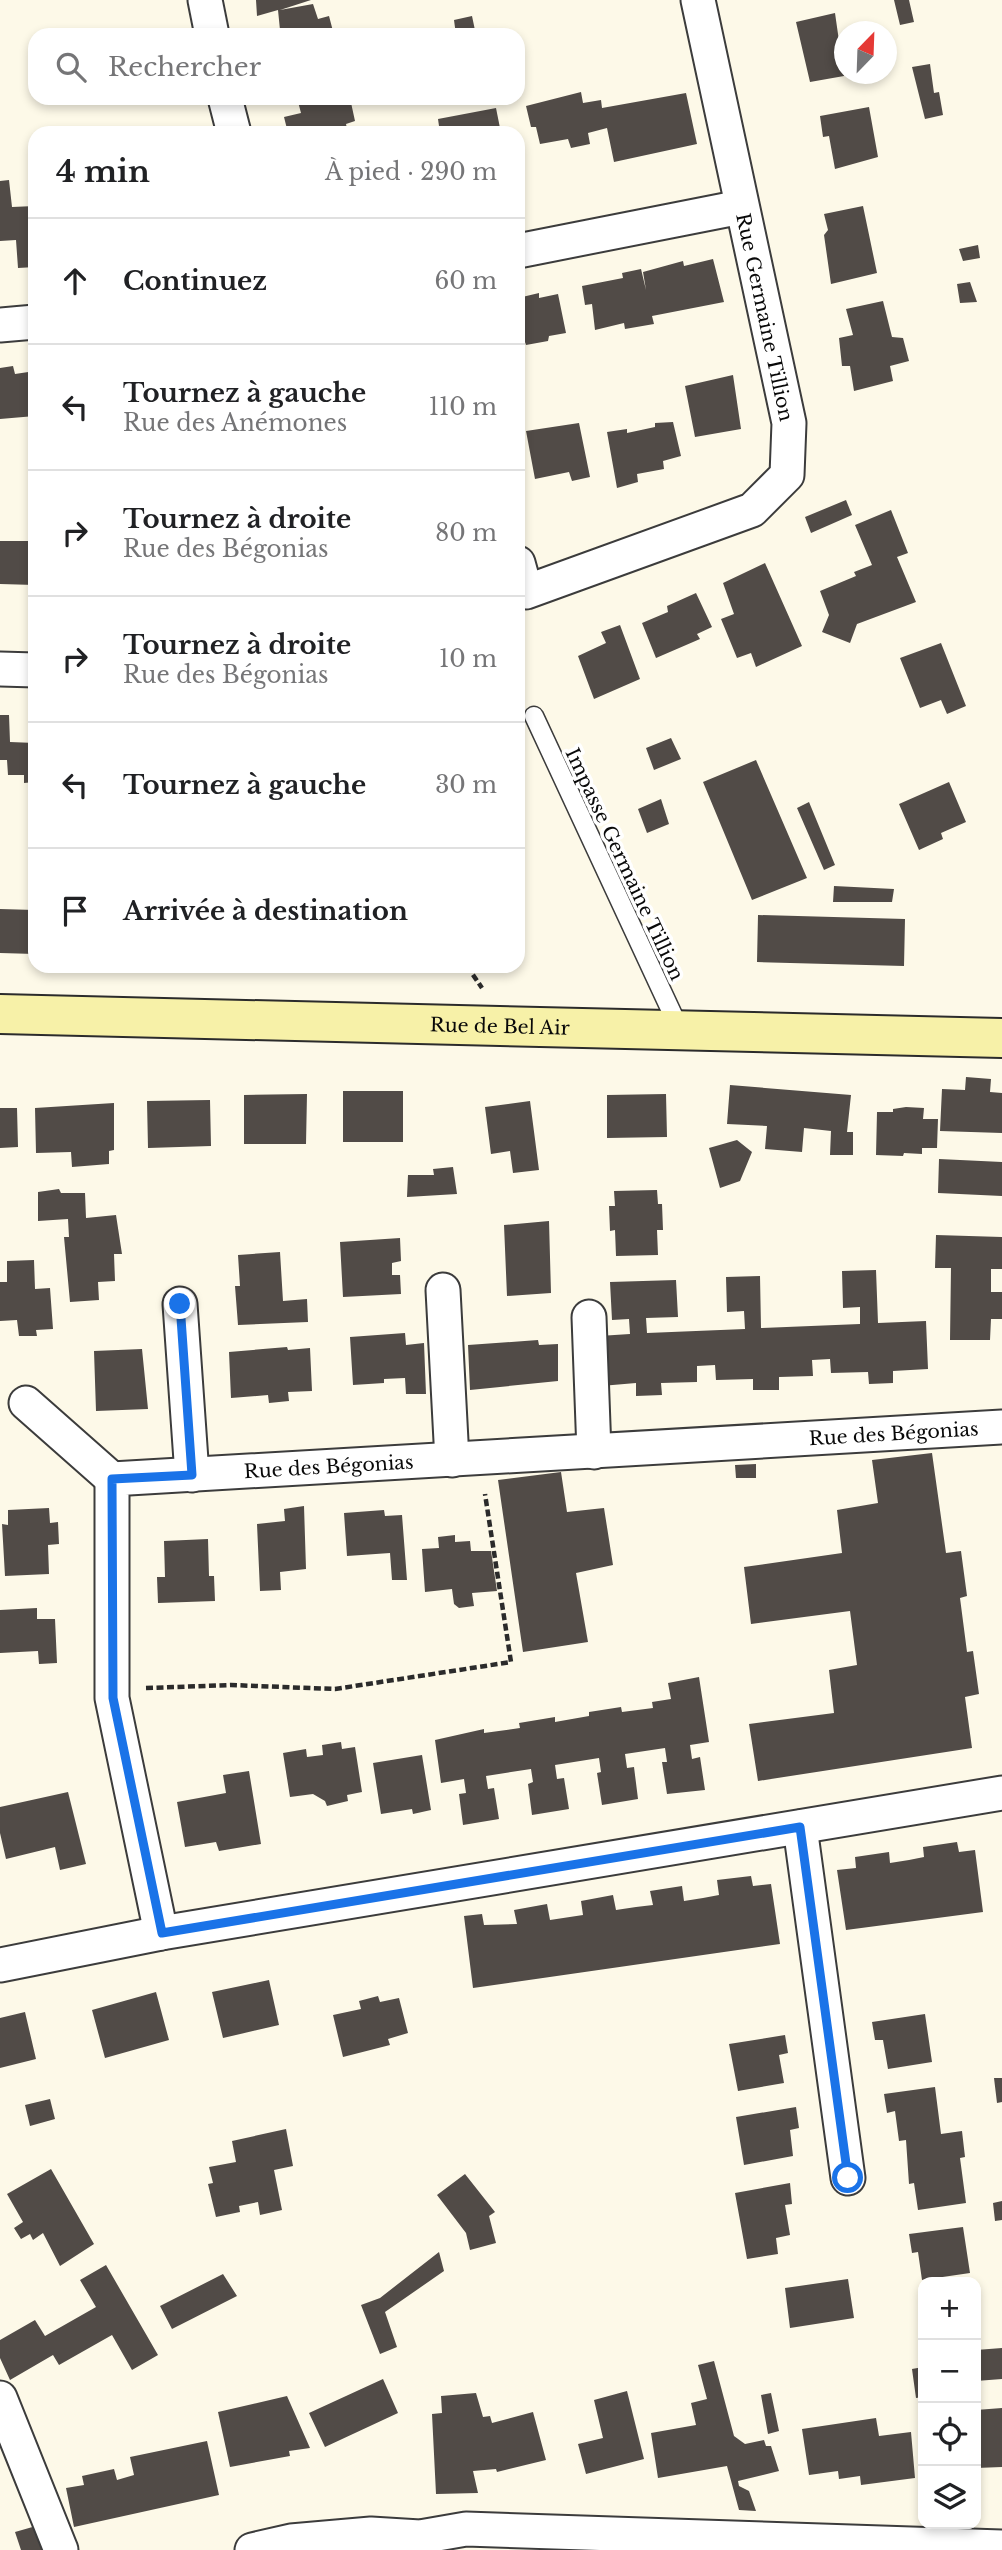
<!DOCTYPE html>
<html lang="fr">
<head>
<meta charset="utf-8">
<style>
	body { margin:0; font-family:"Libre Baskerville",serif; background:#f6f6f6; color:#202124 }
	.controls { position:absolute; right:21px; bottom:21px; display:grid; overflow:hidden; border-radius:14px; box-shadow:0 4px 10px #0003 }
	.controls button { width:63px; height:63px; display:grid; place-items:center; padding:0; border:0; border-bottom:2px solid #e0e0e0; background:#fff; color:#202124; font:35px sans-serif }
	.compass { position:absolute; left:834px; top:21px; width:63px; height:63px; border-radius:50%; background:#fff; box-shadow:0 4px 10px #0003; rotate:23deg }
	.stop { position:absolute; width:21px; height:21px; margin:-16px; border:5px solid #1a73e8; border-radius:50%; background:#fff }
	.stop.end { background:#1a73e8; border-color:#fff; box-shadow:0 2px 7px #0008 }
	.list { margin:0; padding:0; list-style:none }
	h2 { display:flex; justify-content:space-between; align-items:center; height:91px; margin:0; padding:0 28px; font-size:30px }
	h2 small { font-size:23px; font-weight:400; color:#757577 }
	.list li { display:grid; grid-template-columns:46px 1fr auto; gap:21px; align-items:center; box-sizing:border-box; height:126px; padding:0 28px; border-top:2px solid #e0e0e0 }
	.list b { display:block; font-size:26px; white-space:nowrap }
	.list p { margin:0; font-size:23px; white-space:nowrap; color:#757577 }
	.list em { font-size:23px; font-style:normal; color:#757577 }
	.icon { flex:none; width:38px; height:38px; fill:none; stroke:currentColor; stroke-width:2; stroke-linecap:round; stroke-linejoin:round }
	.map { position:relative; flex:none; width:1002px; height:2550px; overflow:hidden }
	.search { position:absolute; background:#fff; box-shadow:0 4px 10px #0003; left:28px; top:28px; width:497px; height:77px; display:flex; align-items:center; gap:18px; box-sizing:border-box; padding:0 24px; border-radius:21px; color:#757577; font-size:26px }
	.panel { position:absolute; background:#fff; box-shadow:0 4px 10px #0003; left:28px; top:126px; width:497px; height:847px; border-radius:21px }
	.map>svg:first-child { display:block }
	.building { fill:#514b47 }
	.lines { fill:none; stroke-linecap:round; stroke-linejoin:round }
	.service-casing { stroke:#3c3c3c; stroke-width:21 }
	.minor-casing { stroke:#3c3c3c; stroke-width:37 }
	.secondary-casing { stroke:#2b2b2b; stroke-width:42 }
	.path { stroke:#2b2b2b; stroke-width:4.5; stroke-dasharray:7 3.5; stroke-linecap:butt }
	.service { stroke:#fff; stroke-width:18 }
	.minor { stroke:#fff; stroke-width:33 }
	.secondary { stroke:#f7f1a8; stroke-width:38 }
	.route { stroke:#1a73e8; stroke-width:9 }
	.labels { text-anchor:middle; stroke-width:7; stroke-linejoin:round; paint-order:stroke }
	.street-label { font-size:19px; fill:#090909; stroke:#fff }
</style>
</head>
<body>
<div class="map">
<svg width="1002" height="2550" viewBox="0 0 1002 2550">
	<rect width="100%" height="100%" fill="#fdf9e8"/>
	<path class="building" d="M256,0H311L280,10L313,4L318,19L329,16L334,35H263L280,30L278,10L257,16Z
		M894,0H909L914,22L900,25Z
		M835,13L844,76L810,82L796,22Z
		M472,16L476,35H456L454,20Z
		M930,64L934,93L939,92L943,115L925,119L912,67Z
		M581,92L583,103L601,100L602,108L686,93L697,144L614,162L607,128L588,133L590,144L571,148L568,139L540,144L536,127H531L526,106Z
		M297,98H350L355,121L346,124L348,133H288L284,117L301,113Z
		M869,107L878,157L835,169L829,136L823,137L820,116Z
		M496,108L501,133H440L438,119Z
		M9,180L12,207L35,206V267L18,268L16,240L0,241V181Z
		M863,206L877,273L831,284L824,235L828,230L824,214Z
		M978,245L980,258L963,261L959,249Z
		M713,259L724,302L652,316L654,324L625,329L624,323L595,330L592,304L585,305L582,286L623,278L622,273L641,269L646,290L643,272L683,261L684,266Z
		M970,282L977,302L960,303L957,284Z
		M539,293V298L558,294L566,333L549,336L548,341L526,345L524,339L518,341V298Z
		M883,301L892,337L903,338L909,361L890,366L893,381L854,391L850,366H842L839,338L853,335L846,309Z
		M13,366L15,374L35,371V416L0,419V368Z
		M733,375L741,429L695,437L685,386Z
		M673,422L681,456L663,461L664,469L637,474L638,482L617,488L607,432L627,429V433L655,427V423Z
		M579,423L590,477L572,481L569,472L535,479L526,431Z
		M846,500L852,515L811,533L805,517Z
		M891,510L908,553L897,557L916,602L857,624L850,643L822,632L829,615L820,591L856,576L854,572L872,565L855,525Z
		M0,541H35V585L0,584Z
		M765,563L802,646L756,667L751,653L737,658L721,619L734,614L723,583Z
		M696,593L712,627L697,634L700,639L656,658L642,623L668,612L667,606Z
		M620,625L640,679L594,699L578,656L606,643L601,632Z
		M941,643L966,706L947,714L941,700L920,708L900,658Z
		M0,715H9L10,742L35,743V782L24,783V775H8L7,760H0Z
		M671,738L681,759L654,770L646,748Z
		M756,760L807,878L752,900L703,782Z
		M949,782L966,822L941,833L943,839L919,850L899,804Z
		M661,799L669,824L647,833L638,809Z
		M809,802L835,865L824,870L797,808Z
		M834,886L894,889L892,902H833Z
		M0,909L35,910V954L0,953Z
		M758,915L905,919L904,966L757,962Z
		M966,1077L991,1079L990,1092L1002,1093V1133L940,1131L942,1089L965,1090Z
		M730,1085L851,1095L847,1132H853V1155H830L831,1131L804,1128L802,1152L765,1149L767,1126L727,1124Z
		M343,1091H403V1142H343Z
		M307,1094L306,1144H244V1095Z
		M666,1094L667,1137L607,1138V1095Z
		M210,1100L211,1146L148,1148L147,1101Z
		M530,1101L539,1170L513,1173L510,1151L491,1154L485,1107Z
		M114,1103V1150L109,1151V1164L72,1167L71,1152L36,1153L35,1108Z
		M906,1107L924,1108L923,1119H938L937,1148H922V1154L904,1153L903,1156L876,1155L877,1112H893V1109Z
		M0,1108H17L18,1147L0,1148Z
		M737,1140L752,1152L740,1181L720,1188L709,1148Z
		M939,1159L1002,1162V1196L938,1193Z
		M453,1167L457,1194L407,1197L408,1175H434L433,1169Z
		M59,1189L61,1193H85L86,1218L116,1215L122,1254H114L115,1281L98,1282L99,1300L70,1302L64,1237H69L68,1219L38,1221V1192Z
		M657,1190L658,1204H662L663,1230H657L658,1255L616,1256L615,1230L610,1231L609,1206H615L614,1191Z
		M549,1221L551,1293L507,1296L504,1225Z
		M936,1235L1002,1237V1269H991V1292H1002V1319H991L990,1340H950L951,1268H935Z
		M400,1238L401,1261L392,1263V1275H400L401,1294L343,1297L340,1242Z
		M280,1252L283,1301L307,1299L308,1322L238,1325L235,1286H240L238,1255Z
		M34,1260L35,1289L50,1288L53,1329L36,1330L37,1336H19L17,1320L0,1321V1282H7V1261Z
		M876,1270L878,1323L926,1321L928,1369L893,1371V1383L869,1384L868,1372L831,1373L830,1359L812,1360L813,1376L779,1377V1390H753V1379L716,1380L715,1365L697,1366V1382L661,1383L662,1395L636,1396V1383L601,1386L599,1336L630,1334L629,1319L612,1320L610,1282L676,1280L678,1317L646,1318L647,1333L745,1329L744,1311L727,1312L726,1277L760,1276L761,1328L860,1324V1307L843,1308L842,1271Z
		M405,1333L406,1345L424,1343L426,1394H406L405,1378L384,1379V1383L353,1385L350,1337Z
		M538,1340L539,1345L558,1344V1381L470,1390L468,1345Z
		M287,1347L288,1350L310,1348L312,1391L288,1392L289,1401L269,1403L268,1395L231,1398L229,1352Z
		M142,1349L148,1409L96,1411L94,1351Z
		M932,1453L946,1553L961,1551L967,1596L960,1598L967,1652L973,1651L979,1694L965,1697L972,1748L758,1781L749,1724L834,1713L829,1670L857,1665L850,1611L751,1624L744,1567L842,1553L837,1510L878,1503L872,1460Z
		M756,1464V1478H736L735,1465Z
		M561,1472L567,1512L604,1508L613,1565L576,1573L588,1642L523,1652L498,1480Z
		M304,1506L306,1569L280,1572L281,1590L260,1591L257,1524L285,1521L284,1509Z
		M49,1508L50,1523L58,1522L59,1544L48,1545L49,1574L5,1576L2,1524L8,1525V1510Z
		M384,1510L385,1516L402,1515L407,1580H392L390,1553L347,1556L344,1513Z
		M455,1535V1542L470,1541L471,1551H491L497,1591L472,1593L474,1606L459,1608L454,1604L452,1589L425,1592L422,1549L439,1548L438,1537Z
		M208,1539L209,1576H214L215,1601L158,1603L157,1577H165L164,1541Z
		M37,1608V1619H55L57,1663L39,1664L38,1651L0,1653V1610Z
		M699,1677L709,1742L690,1745L692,1759L700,1757L705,1790L667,1794L662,1762H667L665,1748L625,1754L627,1768L634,1767L638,1799L602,1805L597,1773L601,1772L599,1758L555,1765L557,1779L564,1778L569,1809L532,1815L528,1784L533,1782L531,1769L511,1772L486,1776L488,1789L494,1788L499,1819L463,1825L459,1794L466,1793L464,1779L441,1783L435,1740L484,1729V1733L520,1728L519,1723L555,1717V1722L589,1716V1712L621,1707L622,1712L653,1708L652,1702L671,1699L668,1683Z
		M341,1742L342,1749L355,1747L362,1792L347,1795L348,1801L327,1806L325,1801L313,1794L290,1797L283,1753L306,1749L307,1757L323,1755L322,1745Z
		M422,1755L431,1810L413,1814L412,1809L381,1814L373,1763Z
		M249,1771L261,1844L219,1851L216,1842L185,1847L177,1802L226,1793L223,1775Z
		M68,1792L86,1864L60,1870L55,1847L6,1859L0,1833V1807Z
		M957,1842L959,1852L975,1850L983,1912L846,1930L837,1870L856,1868L855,1857L889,1852L890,1863L909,1860L924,1857L923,1847Z
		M751,1876L753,1886L771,1884L780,1944L473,1988L464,1916L482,1914L484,1925L517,1924L514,1910L547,1904L550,1920L583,1915L581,1901L613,1895L616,1910L636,1907L653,1905L650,1891L682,1886L684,1901L703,1898L719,1895L717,1880Z
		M269,1980L279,2025L223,2038L212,1992Z
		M156,1992L169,2040L105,2058L92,2010Z
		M378,1996L380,2002L399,1998L408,2033L388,2039L390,2045L343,2057L333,2015L361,2009L359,2001Z
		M25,2012L36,2059L0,2068V2018Z
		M925,2014L932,2062L888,2069L883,2040H875L872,2022Z
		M785,2035L788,2053L779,2055L784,2083L738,2091L729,2044Z
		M994,2078H1002V2102L997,2103Z
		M935,2087L941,2134L962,2131L965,2157L960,2158L966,2203L918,2210L914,2183L909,2184L906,2140L899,2141L895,2111L887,2113L884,2094Z
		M50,2099L55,2119L30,2126L25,2105Z
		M796,2107L799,2128L790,2130L793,2156L744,2165L736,2117Z
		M286,2129L293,2166L274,2170L282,2210L260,2215L258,2202L239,2206L240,2212L216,2217L208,2184L213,2183L209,2167L236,2162L232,2141Z
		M51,2169L94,2244L60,2266L43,2233L33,2240L30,2234L21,2239L14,2228L23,2222L7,2194Z
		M465,2174L495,2212L489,2216L496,2243L470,2250L466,2233L437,2195Z
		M790,2183L792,2204L785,2205L790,2235L776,2238L778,2254L747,2259L735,2193Z
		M1002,2201V2220L995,2221L993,2203Z
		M963,2227L970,2273L922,2280L918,2252L912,2253L909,2234Z
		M439,2252L444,2271L385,2312L397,2347L380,2354L361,2305L380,2298Z
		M106,2265L158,2355L132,2370L112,2335L59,2365L53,2355L10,2380L0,2358V2340L35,2320L45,2336L96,2307L80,2280Z
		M223,2274L237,2296L172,2329L160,2306Z
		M848,2279L854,2318L790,2328L785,2288Z
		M1002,2348V2379L976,2381V2350Z
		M714,2361L734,2436L745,2444L764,2440L766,2446H771L779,2471L738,2481L739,2486L749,2491L756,2511L739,2510L727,2466L658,2478L651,2433L696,2425L691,2403L707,2399L698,2365Z
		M923,2367V2397L916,2398L912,2369Z
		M383,2379L398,2413L325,2447L309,2413Z
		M627,2391L644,2459L586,2474L578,2444L603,2438L594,2400Z
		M476,2393L483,2417L490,2416L492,2423L533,2412L546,2460L497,2472L496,2469L473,2471L478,2493L436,2494L432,2414L442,2413L441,2396Z
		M771,2393L779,2431L768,2434L761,2395Z
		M287,2396L310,2448L289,2451L290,2456L230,2467L218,2412Z
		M1002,2408V2467L976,2468V2410Z
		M876,2418L879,2436L911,2432L915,2478L861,2485L860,2476L839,2479L838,2471L809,2475L802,2429Z
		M207,2441L219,2495L74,2527L66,2488L84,2485L82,2476L114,2469L117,2480L134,2475L130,2457Z
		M36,2526L44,2550H21L15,2532Z"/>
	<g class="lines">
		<g class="service-casing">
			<path id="service" d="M534,716L679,1028"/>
		</g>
		<g class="minor-casing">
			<g id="minor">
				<path d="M205,0L212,35"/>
				<path d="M225,98L234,133"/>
				<path d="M518,251L741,207"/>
				<path d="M0,325L35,322"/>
				<path d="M518,563L526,592L752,510L787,475L789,423L698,0"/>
				<path d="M0,669L35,670"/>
				<path d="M443,1290L452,1460"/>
				<path d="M180,1304L192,1475"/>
				<path d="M589,1317L594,1452"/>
				<path d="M26,1403L112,1479"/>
				<path d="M800,1827L848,2178"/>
				<path id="s1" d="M161,1933L112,1698V1479L1002,1427"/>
				<path d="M0,1965L161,1933L1002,1793"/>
				<path d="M0,2398L61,2550"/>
				<path d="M252,2550L291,2541L371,2534L420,2537L466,2529L1002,2547"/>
			</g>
		</g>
		<g class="secondary-casing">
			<g id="secondary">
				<path id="s2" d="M0,1014L1002,1038"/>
			</g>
		</g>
		<path class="path" d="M467,966L482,988
			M146,1688L231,1685L335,1689L511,1662L485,1494"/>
		<use href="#service" class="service"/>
		<use href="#minor" class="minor"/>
		<use href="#secondary" class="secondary"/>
	</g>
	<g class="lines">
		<path class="route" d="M180,1304L192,1475L112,1479L113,1698L162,1933L800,1827L848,2178"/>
	</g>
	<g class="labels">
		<g class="street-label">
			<text transform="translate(765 317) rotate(78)" y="7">Rue Germaine Tillion</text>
			<text transform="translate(625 864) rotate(65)" y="7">Impasse Germaine Tillion</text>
			<text dy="7" stroke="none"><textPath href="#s2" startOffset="500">Rue de Bel Air</textPath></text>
			<text dy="7" stroke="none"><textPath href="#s1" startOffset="1242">Rue des Bégonias</textPath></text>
			<text dy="7" stroke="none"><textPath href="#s1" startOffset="676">Rue des Bégonias</textPath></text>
		</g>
	</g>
</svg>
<div class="controls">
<button>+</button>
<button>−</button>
<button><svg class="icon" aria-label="locate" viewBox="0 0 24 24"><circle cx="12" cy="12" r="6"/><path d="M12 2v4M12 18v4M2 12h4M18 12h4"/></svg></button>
<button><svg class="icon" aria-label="layers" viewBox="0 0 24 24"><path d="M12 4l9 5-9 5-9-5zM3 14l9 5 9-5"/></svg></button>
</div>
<svg class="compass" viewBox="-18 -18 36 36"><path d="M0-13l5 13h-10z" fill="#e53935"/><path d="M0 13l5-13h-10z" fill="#757577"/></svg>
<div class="stop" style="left:848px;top:2178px"></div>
<div class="stop end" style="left:180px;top:1304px"></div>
<div class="search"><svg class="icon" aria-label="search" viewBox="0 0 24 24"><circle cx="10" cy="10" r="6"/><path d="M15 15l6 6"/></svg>Rechercher</div>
<section class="panel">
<h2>4 min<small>À pied · 290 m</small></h2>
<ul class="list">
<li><svg class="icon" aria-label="ahead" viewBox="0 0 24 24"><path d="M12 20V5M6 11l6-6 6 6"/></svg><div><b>Continuez</b></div><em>60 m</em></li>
<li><svg class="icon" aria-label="left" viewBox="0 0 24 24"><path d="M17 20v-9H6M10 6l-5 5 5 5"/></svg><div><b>Tournez à gauche</b><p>Rue des Anémones</p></div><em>110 m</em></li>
<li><svg class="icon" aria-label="right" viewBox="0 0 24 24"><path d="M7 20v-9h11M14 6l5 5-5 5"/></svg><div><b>Tournez à droite</b><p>Rue des Bégonias</p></div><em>80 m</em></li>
<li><svg class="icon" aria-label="right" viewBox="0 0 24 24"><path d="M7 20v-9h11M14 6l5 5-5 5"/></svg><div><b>Tournez à droite</b><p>Rue des Bégonias</p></div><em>10 m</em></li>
<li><svg class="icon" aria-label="left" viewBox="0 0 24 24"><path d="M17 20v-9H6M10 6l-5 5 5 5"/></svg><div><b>Tournez à gauche</b></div><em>30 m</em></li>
<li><svg class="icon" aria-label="arrive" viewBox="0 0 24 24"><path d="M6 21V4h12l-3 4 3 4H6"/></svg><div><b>Arrivée à destination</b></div></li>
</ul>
</section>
</div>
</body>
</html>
